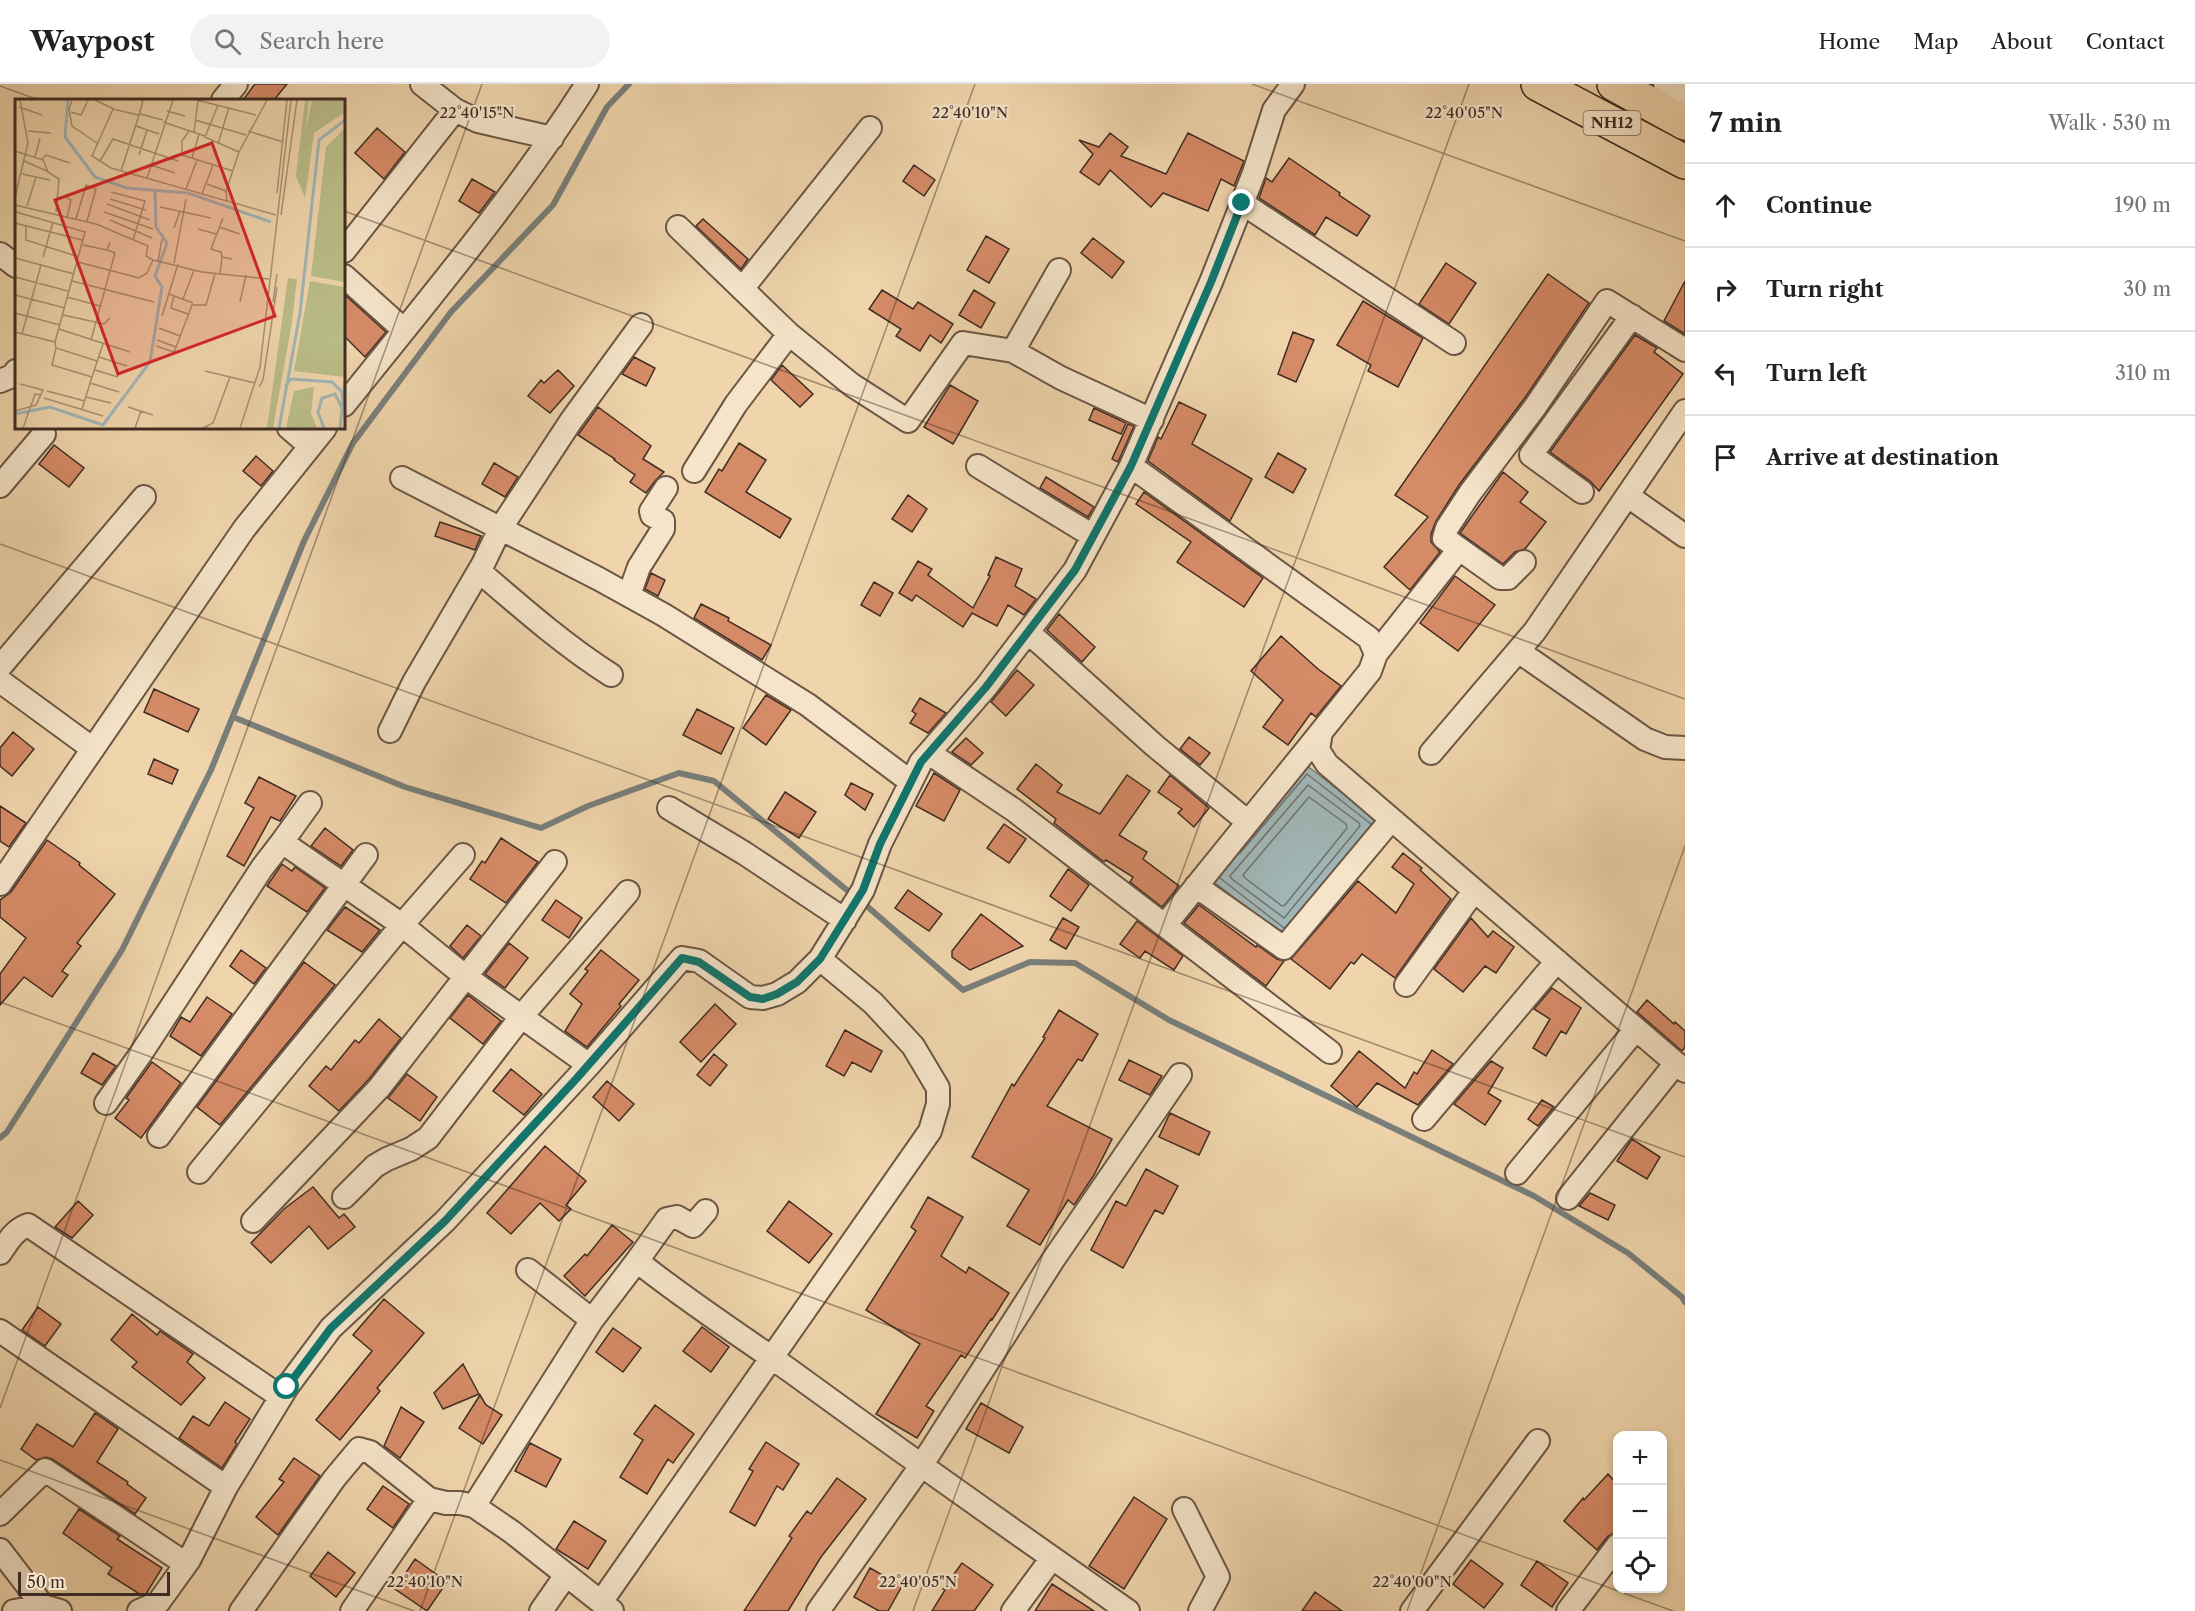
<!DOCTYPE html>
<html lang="en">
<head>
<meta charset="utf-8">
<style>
	body { margin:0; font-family:"Libre Caslon Text",serif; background:#f2f2f2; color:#222 }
	.controls { position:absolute; right:18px; bottom:18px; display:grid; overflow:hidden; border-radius:12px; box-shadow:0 3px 9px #0003 }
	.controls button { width:54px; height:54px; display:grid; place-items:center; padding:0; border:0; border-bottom:2px solid #e0e0e0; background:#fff; color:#222; font:30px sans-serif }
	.scale { position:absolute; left:18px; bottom:15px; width:152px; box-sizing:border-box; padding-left:6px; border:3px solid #3f2c23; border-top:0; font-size:16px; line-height:21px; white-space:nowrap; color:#3f2c23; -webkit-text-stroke:4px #f5e4c9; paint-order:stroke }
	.stop { position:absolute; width:18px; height:18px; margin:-14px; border:4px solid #0f766e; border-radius:50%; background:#fff }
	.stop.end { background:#0f766e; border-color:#fff; box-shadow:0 2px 6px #0008 }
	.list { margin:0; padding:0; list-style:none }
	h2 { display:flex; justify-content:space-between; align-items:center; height:78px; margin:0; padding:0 24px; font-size:26px }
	h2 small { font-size:20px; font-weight:400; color:#767676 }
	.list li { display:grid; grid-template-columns:39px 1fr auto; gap:18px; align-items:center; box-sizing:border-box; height:84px; padding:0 24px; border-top:2px solid #e0e0e0 }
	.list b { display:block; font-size:22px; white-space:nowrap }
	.list em { font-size:20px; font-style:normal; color:#767676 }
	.icon { flex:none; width:33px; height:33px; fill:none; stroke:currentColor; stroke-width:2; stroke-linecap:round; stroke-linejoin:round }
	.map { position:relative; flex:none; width:1685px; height:1527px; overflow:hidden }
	header { display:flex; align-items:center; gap:36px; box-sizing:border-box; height:84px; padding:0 30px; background:#fff; border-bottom:2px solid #e0e0e0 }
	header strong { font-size:28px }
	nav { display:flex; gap:33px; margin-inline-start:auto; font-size:21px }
	.search { width:420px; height:54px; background:#f2f2f2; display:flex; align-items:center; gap:15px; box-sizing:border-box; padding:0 21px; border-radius:33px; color:#767676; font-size:22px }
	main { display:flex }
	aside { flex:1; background:#fff }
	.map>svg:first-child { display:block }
	.water { fill:#a0b6b6; stroke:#797f7b; stroke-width:1.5 }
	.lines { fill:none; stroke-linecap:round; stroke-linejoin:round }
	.shore { stroke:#70716c; stroke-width:1.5 }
	.stream { stroke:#797f7b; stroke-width:6 }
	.building { fill:#d68b67; stroke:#3f2c23; stroke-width:1.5 }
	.minor-casing { stroke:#6b5645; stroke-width:26 }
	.highway-casing { stroke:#3f2c23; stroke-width:36 }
	.minor { stroke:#f5e4c9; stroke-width:22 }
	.highway { stroke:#f0d5ac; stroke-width:33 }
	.route { stroke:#0f766e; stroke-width:8 }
	.ticks { fill:none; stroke:#3f2c23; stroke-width:1.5; stroke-opacity:0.45 }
	.labels { text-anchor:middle; stroke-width:4.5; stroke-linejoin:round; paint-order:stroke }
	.shield { fill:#f5e4c9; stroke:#766355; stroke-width:1.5 }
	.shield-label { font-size:15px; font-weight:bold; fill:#3f2c23 }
	.inset-river { fill:none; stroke:#a0b6b6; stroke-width:3 }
	.inset-road { fill:none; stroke:#a99175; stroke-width:1.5 }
	.view { fill:#d62828; fill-opacity:0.15; stroke:#d62828; stroke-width:3 }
	.inset-edge { fill:none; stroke:#3f2c23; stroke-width:3 }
	.ticks-label { font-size:15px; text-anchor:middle; fill:#3f2c23; stroke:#f5e4c9; stroke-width:4.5; stroke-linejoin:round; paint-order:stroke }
</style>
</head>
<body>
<header>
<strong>Waypost</strong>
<div class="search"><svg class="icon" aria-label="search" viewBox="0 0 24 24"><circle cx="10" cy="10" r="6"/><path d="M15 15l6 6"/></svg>Search here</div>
<nav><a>Home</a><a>Map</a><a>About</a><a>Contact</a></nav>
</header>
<main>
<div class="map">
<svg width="1685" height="1527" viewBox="0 0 1685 1527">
	<rect width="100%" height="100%" fill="#f0d5ac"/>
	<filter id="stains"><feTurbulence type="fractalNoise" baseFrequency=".00333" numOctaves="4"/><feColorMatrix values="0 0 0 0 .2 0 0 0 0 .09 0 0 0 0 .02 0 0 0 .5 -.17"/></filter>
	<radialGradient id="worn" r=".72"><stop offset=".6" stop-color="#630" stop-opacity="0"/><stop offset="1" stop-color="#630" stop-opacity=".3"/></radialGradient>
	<path class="water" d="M1306,681L1381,739L1287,854L1210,795Z"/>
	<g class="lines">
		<path class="shore" d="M1308,701L1359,739L1360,742L1284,834L1232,795L1230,792Z
			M1309,713L1346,740L1347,744L1285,821L1282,822L1245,794L1243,791Z
			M1240,769L1307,690L1371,740
			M1220,794L1284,844"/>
		<path class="stream" d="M233,633L405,703L541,744L588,722L679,689L714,697L853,811
			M861,817L963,906L1030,878L1075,879L1169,936L1534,1112L1628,1169L1682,1213L1685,1218
			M0,1054L7,1048L122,866L211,686L304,457L353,359L451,228L553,121L607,23L629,0"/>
	</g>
	<path class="building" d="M255,0H287L274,16H243Z
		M377,44L405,68L384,95L355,69Z
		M1110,49L1128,63L1121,72L1166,90L1188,49L1244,77L1234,102L1221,95L1208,127L1163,109L1151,123L1110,86L1099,101L1080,88L1093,70L1079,56L1099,63Z
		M1289,74L1340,109L1339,111L1370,132L1357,152L1326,133L1315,151L1259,114L1266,94L1272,98Z
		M914,81L935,96L924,112L903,97Z
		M472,95L495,108L479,129L459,117Z
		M703,135L748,175L741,185L696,142Z
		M986,152L1009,165L989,199L967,186Z
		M1093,154L1124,178L1112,194L1081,169Z
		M1446,179L1476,199L1449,240L1419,220Z
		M1548,190L1589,219L1524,315L1459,401L1436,437L1431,450V458L1440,468L1410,506L1384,483L1428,433L1395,411Z
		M1685,197V250L1664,237Z
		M882,206L913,225L918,218L953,240L941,259L930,251L920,267L896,252L901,245L869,225Z
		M974,206L995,219L981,244L959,231Z
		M344,210L386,248L365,273L344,252Z
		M1363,217L1423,254L1398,303L1368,287L1371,281L1337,261Z
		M1293,248L1314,256L1296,298L1278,290Z
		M1635,251L1657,264L1654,268L1683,290L1599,407L1590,397L1550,368Z
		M634,273L655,284L646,302L622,290Z
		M782,281L813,310L800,323L771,296Z
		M558,286L574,302L550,329L528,312L541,296L544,299Z
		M950,301L978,317L953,360L924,343Z
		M1179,318L1206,331L1192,360L1252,395L1230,437L1148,377L1158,353L1161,355Z
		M598,323L651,362L643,375L664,388L655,397L646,409L630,398L635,391L614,376L615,375L578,351Z
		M1094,324L1126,339L1121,350L1089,336Z
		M1128,340L1134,342L1118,378L1112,375Z
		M739,359L766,376L746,408L791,435L780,454L705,408L719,385L722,387Z
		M54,361L84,384L69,403L39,380Z
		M1278,369L1306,385L1293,409L1265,393Z
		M256,372L273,387L261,402L243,387Z
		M494,379L518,393L505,413L482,400Z
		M1503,388L1528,408L1520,418L1546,438L1525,465L1515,468L1503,480L1460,449Z
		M1046,393L1094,423L1088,433L1040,404Z
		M1144,408L1263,494L1244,523L1177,478L1191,458L1136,420Z
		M908,411L927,425L912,448L892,435Z
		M440,438L481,452L475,466L435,452Z
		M996,473L1022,485L1015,502L1036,515L1024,531L1008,521L997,542L972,529L963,543L916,511L912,517L899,509L918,477L932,485L928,491L973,524L990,492L988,491Z
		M651,489L665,496L658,512L645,505Z
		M1455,492L1495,521L1458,567L1420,539Z
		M874,498L893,509L880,532L861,521Z
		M701,520L729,534L728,537L771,561L762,576L694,534Z
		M1059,530L1095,563L1082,578L1047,546Z
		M1281,552L1318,585L1341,602L1316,633L1311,629L1288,661L1263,643L1283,616L1251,587Z
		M1017,586L1034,601L1006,632L991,618Z
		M154,605L199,625L188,648L144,628Z
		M766,611L791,626L766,661L743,644Z
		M920,614L946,629L928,649L910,639L916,630L912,627Z
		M697,625L734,644L721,670L683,651Z
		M13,648L34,665L12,692L0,682V664Z
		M1189,653L1210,669L1200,681L1180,665Z
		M966,654L983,669L971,681L952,668Z
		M154,675L178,686L172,700L148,690Z
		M1036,680L1062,701L1057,708L1100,730L1127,691L1150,707L1119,751L1147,768L1143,775L1179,802L1162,823L1130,798L1133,793L1106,776L1104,778L1054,739L1056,735L1017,705Z
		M934,689L960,706L944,737L916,722Z
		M1170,691L1209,724L1194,743L1178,729L1182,725L1158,708Z
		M259,693L296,712L280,737L271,733L244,782L227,772L254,724L245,719Z
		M851,699L873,710L865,726L845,711Z
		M785,708L816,728L799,754L768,735Z
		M0,722L26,739L9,763L0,757Z
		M1004,740L1026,755L1009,779L987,764Z
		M325,744L353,766L341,782L311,762Z
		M501,754L538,778L506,819L470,795L482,777L485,779Z
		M47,756L80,779L79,781L115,810L77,859L81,862L62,887L68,891L52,913L24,893L0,921V890L26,854L0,833V816L11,808Z
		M1403,769L1422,784L1420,786L1451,815L1395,894L1362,870L1354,880L1351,878L1330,905L1291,875L1358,797L1396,829L1414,800L1392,783Z
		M282,780L292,787L295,783L325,804L307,828L267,802Z
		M1068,785L1089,801L1071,827L1050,812Z
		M908,806L942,830L929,847L895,824Z
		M556,816L582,834L569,854L542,836Z
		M1199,821L1256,863L1257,861L1277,875L1284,877L1266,902L1184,839Z
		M345,823L380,846L362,868L327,846Z
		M981,830L1023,862L970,886L952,873V867Z
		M1063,834L1079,843L1066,865L1050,856Z
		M1471,834L1488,853L1493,847L1514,863L1496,889L1485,882L1463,908L1434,885Z
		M1137,837L1183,872L1174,886L1145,867L1140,874L1120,860Z
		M467,841L481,852L463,874L450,862Z
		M509,859L528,874L505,904L485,890Z
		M241,866L266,884L254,900L230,882Z
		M601,866L639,896L619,920L621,922L587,963L565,947L582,920L570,910L588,887L585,885Z
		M304,878L335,901L220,1041L197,1023Z
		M1552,904L1581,924L1566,950L1561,947L1546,972L1533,964L1550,935L1534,925Z
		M468,911L501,937L483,960L450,934Z
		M207,913L232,930L201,972L170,952L181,933L190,938Z
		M1647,916L1674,940L1675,938L1685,947V963L1682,967L1637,928Z
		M715,920L736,940L701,978L680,958Z
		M1059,926L1098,950L1082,977L1078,975L1047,1022L1112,1055L1094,1091L1074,1121L1068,1116L1040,1161L1007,1142L1029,1106L972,1073L1012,1000L1014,1002L1045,954L1043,953Z
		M379,935L401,954L369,995L339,1027L309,1002L326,982L331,986L355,956L359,959Z
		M845,946L882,967L871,988L852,978L844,992L826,982Z
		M1432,966L1453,980L1418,1021L1377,999L1357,1023L1331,1002L1359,967L1405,1004L1414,988L1417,990Z
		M93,969L116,982L102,1001L81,989Z
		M714,970L727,981L710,1002L697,991Z
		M1129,976L1162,992L1150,1011L1119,996Z
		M1491,977L1503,984L1488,1009L1501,1017L1485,1041L1454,1020Z
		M152,978L181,999L141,1054L115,1034L129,1016L126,1014Z
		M511,985L542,1010L524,1031L493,1007Z
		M407,990L437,1013L420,1037L388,1014Z
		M607,997L634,1020L619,1037L593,1013Z
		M1542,1016L1554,1023L1538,1042L1528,1035Z
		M1170,1029L1210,1048L1199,1071L1159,1053Z
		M1632,1055L1660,1073L1647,1095L1617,1077Z
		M545,1062L586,1097L566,1121L571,1125L559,1137L540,1119L511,1150L487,1129Z
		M1146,1085L1178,1102L1163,1130L1155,1126L1123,1184L1091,1166L1116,1117L1126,1122Z
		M313,1103L339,1134L344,1130L355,1143L328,1165L309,1142L271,1179L251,1159L284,1125Z
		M1590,1109L1615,1121L1608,1136L1579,1122Z
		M928,1113L963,1133L941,1172L966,1189L969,1183L1009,1209L992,1236L991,1235L965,1274L961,1271L926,1322L934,1327L917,1354L876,1330L920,1260L866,1226L916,1147L911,1143Z
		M78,1117L93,1131L72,1154L55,1143Z
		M789,1117L832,1150L809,1179L767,1147Z
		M612,1141L633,1158L585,1212L564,1192L585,1170L587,1172Z
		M384,1215L424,1249L377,1304L380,1307L340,1356L316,1336L372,1267L353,1251Z
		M38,1223L61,1240L45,1262L22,1246Z
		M132,1230L157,1251L160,1247L193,1270L187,1278L205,1294L181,1321L132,1283L137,1278L111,1256Z
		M702,1243L729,1263L711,1288L683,1267Z
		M613,1244L641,1264L623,1288L596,1268Z
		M463,1280L479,1310L443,1325L434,1309Z
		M480,1311L486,1321L502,1331L483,1360L459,1344Z
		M225,1318L250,1335L235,1358L237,1360L222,1384L179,1354L193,1332L209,1342Z
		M981,1319L1023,1343L1009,1369L966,1345Z
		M655,1321L694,1350L673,1379L668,1375L647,1410L620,1393L643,1356L634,1350Z
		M401,1323L424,1338L400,1374L384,1362Z
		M95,1329L118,1345L97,1378L128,1398L127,1400L146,1414L135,1430L52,1375L46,1373L36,1376L21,1365L37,1340L73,1363Z
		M766,1358L799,1380L783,1406L777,1402L755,1442L730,1428L753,1387L749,1385Z
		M530,1359L561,1375L546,1403L515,1387Z
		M294,1374L320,1392L278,1451L256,1433L284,1398L279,1395Z
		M1608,1390L1617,1400V1448L1608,1452L1597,1466L1564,1437L1583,1414L1584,1416Z
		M837,1394L866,1415L821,1473L788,1527H744L792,1454L789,1452L807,1427L811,1430Z
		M383,1402L409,1420L393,1444L367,1425Z
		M1134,1413L1167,1435L1124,1505L1089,1482Z
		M79,1425L120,1452L117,1455L162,1484L146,1510L141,1511L108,1490L112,1484L63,1449Z
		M574,1437L606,1457L588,1485L556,1465Z
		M328,1468L355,1489L336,1513L310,1492Z
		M415,1475L447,1498L427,1527L395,1505Z
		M1471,1476L1503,1500L1484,1524L1453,1500Z
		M1537,1477L1568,1499L1552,1523L1521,1501Z
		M962,1479L993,1501L974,1527H932L945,1506L943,1505Z
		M870,1484L902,1502L888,1527H879L854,1513Z
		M1052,1500L1094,1527H1035Z
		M1315,1508L1342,1527H1302Z"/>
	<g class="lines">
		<g class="minor-casing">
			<path id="minor" d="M422,0L455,26L478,37L552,54
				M1665,0L1685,11
				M223,16L236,0
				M1242,119L1454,259
				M678,143L789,250L852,301L908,337L963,259L1013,267
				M344,167L455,26
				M0,170L16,182
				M1059,186L1013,267L1061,294L1152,336
				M344,192L404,246
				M742,205L870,44
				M0,297L12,292L16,287
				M344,321C428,216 515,113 587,0
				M289,344L310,362
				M978,382L1093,452
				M1131,382L1369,554L1376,570L1370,587L1321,648L1318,666L1327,680L1685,987
				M694,387L736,320L789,250
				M402,394L599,495L664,531L808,621L911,698
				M0,402L44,350
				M1582,408L1531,371L1632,232
				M1628,412L1685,452
				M1524,478L1508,494H1500L1444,454L1447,444L1470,409L1535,323L1607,217L1685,266
				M479,487C522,524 564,561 611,591
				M629,511L639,483L663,445V437L652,431L651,427L666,404
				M1028,548L1155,662L1248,738
				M1518,567L1645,655L1665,663L1685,664
				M1376,570L1452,474
				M0,583L144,413
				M0,597L93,665
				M390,647L414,598L483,480L500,445L571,337L641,241
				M929,669L1014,726L1330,968
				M1431,669L1535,547L1685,327
				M669,724L744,769L845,836
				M282,758L310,719
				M0,800L244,445L325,344
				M1196,802L1284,864L1391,736
				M1165,841L1321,648
				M1406,901L1474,807
				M106,1019L140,971L262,784L282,758L402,841L466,893L589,981
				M1424,1035L1557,877
				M159,1052L366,771
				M199,1088L402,841L463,771
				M1517,1089L1636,945
				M344,1113L375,1082L387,1075L411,1065L428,1054L521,933L628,808
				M1568,1114L1676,979
				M253,1137L379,1004L555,778
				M0,1169C8,1158 14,1146 28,1141L281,1313
				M637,1177L667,1135L677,1133L693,1142L706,1127
				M528,1186L592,1236L637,1177C687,1217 740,1251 792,1288C903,1369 1015,1448 1128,1527
				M0,1247L226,1403
				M474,1422L592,1236
				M1184,1425L1218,1493L1200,1527
				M0,1430L45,1386L186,1480
				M0,1466L43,1522
				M601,1518L930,1047L938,1020V1004L913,962L873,919L820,875
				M14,1527L43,1522L60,1527
				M139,1527L158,1519L189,1476L226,1403L287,1303L331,1244L445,1137L589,981L682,874L699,877L750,913L763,914L777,910L797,898L820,875L863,806L880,760L921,678L986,603L1075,486L1131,382L1211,198L1254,89L1274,26L1293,0
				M241,1527L334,1395L359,1365L370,1368L429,1415L446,1419H460L474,1422L512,1448L612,1527
				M352,1527L429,1415
				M541,1527L566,1491
				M818,1527L921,1382L1053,1176L1180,991
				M1013,1527L1052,1474
				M1412,1527L1538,1357
				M1568,1527L1618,1461"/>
		</g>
		<g class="highway-casing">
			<path id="highway" d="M1538,0L1685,78
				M1614,0L1685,39"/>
		</g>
		<use href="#minor" class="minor"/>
		<use href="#highway" class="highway"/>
	</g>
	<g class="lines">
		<path class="route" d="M287,1303L331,1244L445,1137L577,994L682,874L699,878L750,913L763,915L777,910L797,898L820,875L863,806L880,760L921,678L986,603L1075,486L1131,382L1211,198L1242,119"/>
	</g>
	<path class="ticks" d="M1252,0L1685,157M0,2L39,16M344,127L1685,615M0,460L1685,1073M0,918L1673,1527M0,1324L482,0M0,1376L414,1527M420,1527L975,0M913,1527L1469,0M1407,1527L1685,762"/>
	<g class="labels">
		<rect class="shield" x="1583.5" y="27" width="57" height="24" rx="4.5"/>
		<g class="shield-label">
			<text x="1612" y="44">NH12</text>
		</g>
	</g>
	<g transform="translate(15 15)">
		<rect width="330" height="330" fill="#f0d5ac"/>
		<path d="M290,1H294L290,34L297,1H330V13L299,34L290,99L281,77ZM330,29V278L279,272L295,182L329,188V183L296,177L311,48ZM273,179L282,180L277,223L258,329H252ZM299,288L296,314L302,329H271L279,292Z" fill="#babd89"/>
		<path class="inset-river" d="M53,1L50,38L80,78L112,89L173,94L256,123M270,287L276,280L317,283L327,293L328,304M0,315L35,308L88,326L135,263L147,188L140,177L152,144L141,128L140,92M264,329L285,214L304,41L330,21M309,329L303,313L307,299L320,295L327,309M325,329L330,282"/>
		<path class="inset-road" d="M57,1L54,11L57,27L82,44M80,1L99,10M128,1L124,16L98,10L77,57L96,69L261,116M182,1L241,16M203,6L190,38L224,53M4,8L27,16M152,12L170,17M56,13L66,16L73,1M125,15L148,21M180,21L231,36M148,23L190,37M121,27L144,35M13,32L36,34M174,32L167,42V56L218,72M233,32L268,43M179,33L183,1M203,45L214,8M0,52L28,61L33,73L44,80L41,113M124,56L132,31M20,58L25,39M177,59L184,35M27,60L31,56L55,64M9,62L32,72M85,62L98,40L163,62M136,66L160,74M106,72L124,16M7,75L35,81M132,79L158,1M192,85L211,92M171,90L182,61M96,93L130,102L118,141M262,94L272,1M187,95L198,66M49,97L56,101L52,119M0,98L13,44L5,1M95,100L131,111M212,103L211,92L224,53L252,1M92,105L135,121M0,106L81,125L133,147L131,157L138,161L187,173L254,180M12,107L21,78M145,108L196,119M89,113L138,130M266,116L282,1M61,120L71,86L81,90L72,122M95,121L137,139M0,124L67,141M11,127V141L64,158M204,128L225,135M159,129L165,112M183,130L201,135M68,146L92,151M28,158L38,123M207,158L206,153L196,150L208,119M0,159L26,166M143,162L147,140M63,163L124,179L132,174L138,161M159,164L171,100M205,175L207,158L217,160M0,178L53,192M57,182L139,203M154,195L178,204M0,196L50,209M159,197L156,209L173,215M52,198L85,207M168,200L179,171M225,203L231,176M258,203L262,175M0,214L45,226M48,216L89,225L95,219M147,217L163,165M144,229L165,237M44,230L115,253M0,233L40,243L70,133L1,113M7,235L26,166L59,175M76,241L100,154L92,151L95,143M142,241L161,248M40,243L41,249L82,262M141,247L159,253M41,249L37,266L77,278L88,245M158,256L177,206H191L200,175M84,258L112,267M80,271L103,278M190,272L240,284M75,284L104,293M244,288L248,281L262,188M32,292L70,302M71,298L96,304M29,299L88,317M113,308L138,316M67,310L77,278M0,312L21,306L28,291L5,285M8,329L20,295L26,296M120,329L126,312M188,329L198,324L215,278M225,329L245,268L276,1"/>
		<path class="view" d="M197,44L260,217L103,275L40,101Z"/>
		<rect width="330" height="330" class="inset-edge"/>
	</g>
	<g class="ticks-label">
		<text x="477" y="34">22°40'15"N</text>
		<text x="970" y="34">22°40'10"N</text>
		<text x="1464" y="34">22°40'05"N</text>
		<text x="425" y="1503">22°40'10"N</text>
		<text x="918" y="1503">22°40'05"N</text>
		<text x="1412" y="1503">22°40'00"N</text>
	</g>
	<rect width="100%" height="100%" filter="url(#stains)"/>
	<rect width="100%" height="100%" fill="url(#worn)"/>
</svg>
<div class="controls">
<button>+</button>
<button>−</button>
<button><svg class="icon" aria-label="locate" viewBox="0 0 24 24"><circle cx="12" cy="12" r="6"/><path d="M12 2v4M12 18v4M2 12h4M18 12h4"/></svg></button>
</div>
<div class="scale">50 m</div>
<div class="stop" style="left:287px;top:1303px"></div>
<div class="stop end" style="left:1242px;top:119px"></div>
</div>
<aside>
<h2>7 min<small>Walk · 530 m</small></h2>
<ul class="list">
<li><svg class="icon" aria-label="ahead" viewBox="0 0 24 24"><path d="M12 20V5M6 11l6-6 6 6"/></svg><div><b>Continue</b></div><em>190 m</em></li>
<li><svg class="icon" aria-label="right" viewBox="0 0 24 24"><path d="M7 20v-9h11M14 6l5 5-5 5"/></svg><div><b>Turn right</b></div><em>30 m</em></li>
<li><svg class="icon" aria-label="left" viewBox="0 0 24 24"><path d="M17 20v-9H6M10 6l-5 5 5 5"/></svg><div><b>Turn left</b></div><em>310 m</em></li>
<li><svg class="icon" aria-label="arrive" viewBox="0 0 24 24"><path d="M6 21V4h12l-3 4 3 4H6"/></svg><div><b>Arrive at destination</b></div></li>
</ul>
</aside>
</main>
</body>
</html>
